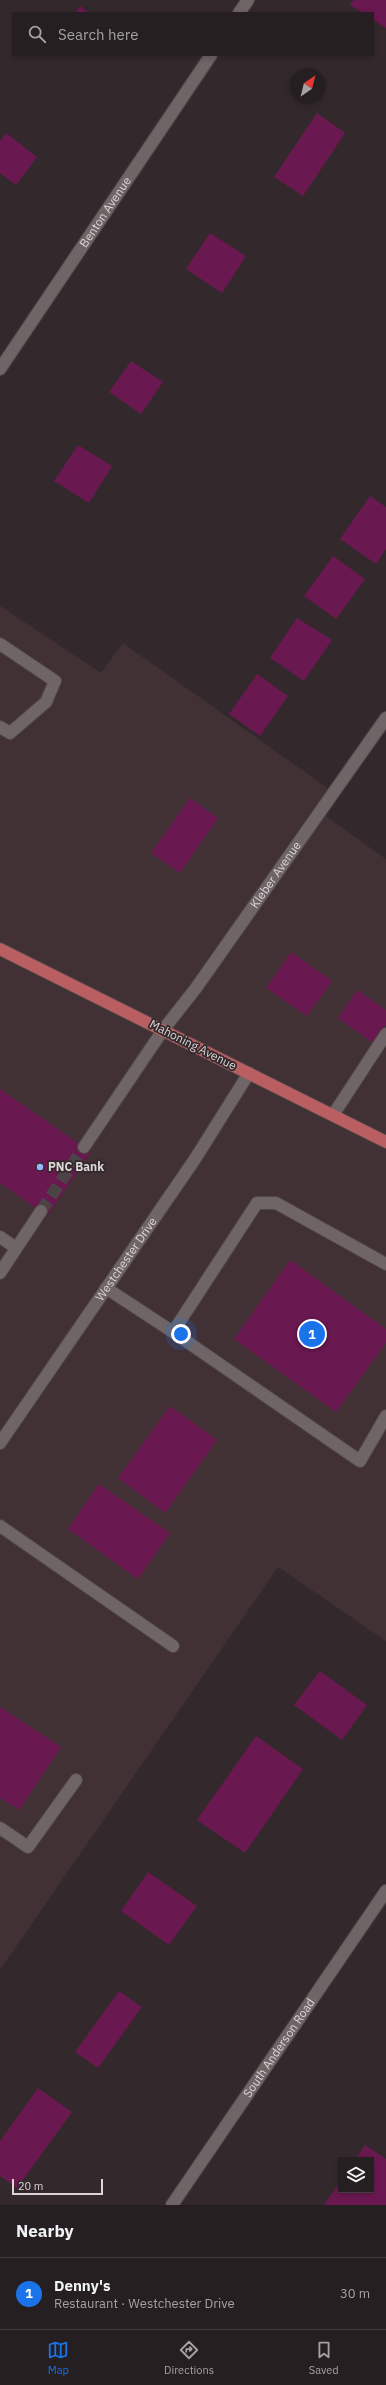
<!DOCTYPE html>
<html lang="en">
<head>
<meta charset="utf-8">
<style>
	body { margin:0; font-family:"IBM Plex Sans",sans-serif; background:#2e272a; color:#f1f3f6 }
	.controls { position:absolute; right:12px; bottom:12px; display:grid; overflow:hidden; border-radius:0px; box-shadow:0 2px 6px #0003 }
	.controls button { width:36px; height:36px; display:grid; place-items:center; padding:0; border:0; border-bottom:1px solid #423d3f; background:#261f21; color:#f1f3f6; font:20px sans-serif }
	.compass { position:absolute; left:290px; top:68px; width:36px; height:36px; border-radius:50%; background:#261f21; box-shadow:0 2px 6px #0003; rotate:35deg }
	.scale { position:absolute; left:12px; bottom:10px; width:91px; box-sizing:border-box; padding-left:4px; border:2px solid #dcd5d7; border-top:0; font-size:11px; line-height:14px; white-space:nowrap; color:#dcd5d7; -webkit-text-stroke:3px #33292c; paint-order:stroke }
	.you { position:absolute; left:181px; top:1334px; width:14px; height:14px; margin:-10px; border:3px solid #fff; border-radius:50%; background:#1a73e8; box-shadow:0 0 0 6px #1a73e833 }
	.badge { display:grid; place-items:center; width:26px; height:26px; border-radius:50%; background:#1a73e8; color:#fff; font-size:13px; font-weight:700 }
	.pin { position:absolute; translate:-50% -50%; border:2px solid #fff; box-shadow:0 1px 4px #0006 }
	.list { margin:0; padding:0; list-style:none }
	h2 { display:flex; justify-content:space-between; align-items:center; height:52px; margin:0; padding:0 16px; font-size:17px }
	h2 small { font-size:13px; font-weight:400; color:#a4a2a5 }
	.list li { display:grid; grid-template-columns:26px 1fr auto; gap:12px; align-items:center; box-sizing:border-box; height:72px; padding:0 16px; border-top:1px solid #423d3f }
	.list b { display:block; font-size:15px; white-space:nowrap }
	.list p { margin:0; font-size:13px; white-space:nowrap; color:#a4a2a5 }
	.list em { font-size:13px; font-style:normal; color:#a4a2a5 }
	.icon { flex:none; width:22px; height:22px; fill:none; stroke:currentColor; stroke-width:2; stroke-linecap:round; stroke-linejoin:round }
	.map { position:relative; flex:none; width:386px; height:2205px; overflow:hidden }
	.search { position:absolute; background:#261f21; box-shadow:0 2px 6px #0003; left:12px; right:12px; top:12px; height:44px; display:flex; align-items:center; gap:10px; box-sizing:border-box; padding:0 14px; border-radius:0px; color:#a4a2a5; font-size:15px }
	.sheet { height:124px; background:#261f21 }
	nav { display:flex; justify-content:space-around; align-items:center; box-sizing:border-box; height:56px; border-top:1px solid #423d3f; background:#261f21; font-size:11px; color:#a4a2a5 }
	nav a { display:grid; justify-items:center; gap:2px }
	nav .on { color:#1a73e8 }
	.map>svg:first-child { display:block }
	.built { fill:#413034 }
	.building { fill:#6a1850 }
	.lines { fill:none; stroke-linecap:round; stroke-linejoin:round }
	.minor-tunnel { stroke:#4c4346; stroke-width:12; stroke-dasharray:12 6; stroke-linecap:butt }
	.minor-casing { stroke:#4d4547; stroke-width:14 }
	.major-casing { stroke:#4d4547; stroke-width:14 }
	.minor { stroke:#6f6466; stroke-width:12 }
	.major { stroke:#ba5f61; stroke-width:12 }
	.poi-dot { fill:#97b6fd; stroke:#33292c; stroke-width:1.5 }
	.labels { text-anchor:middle; stroke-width:3.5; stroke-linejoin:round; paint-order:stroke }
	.street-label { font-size:12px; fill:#dcd5d7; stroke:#33292c }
	.poi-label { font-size:12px; font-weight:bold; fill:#dcd5d7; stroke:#33292c; text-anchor:start }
</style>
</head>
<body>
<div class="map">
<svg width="386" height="2205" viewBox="0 0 386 2205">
	<rect width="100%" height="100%" fill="#33292c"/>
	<path class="built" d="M0,606L101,673L123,643L333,792L320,812L386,859V1641L278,1567L0,1970Z"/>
	<path class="building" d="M353,0H386V28L373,20V13H363L350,5Z
		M80,6L89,13H75Z
		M317,113L345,133L303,196L274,177Z
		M6,133L37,157L16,185L0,173V141Z
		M210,233L246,256L222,293L186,269Z
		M131,361L163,382L141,414L109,392Z
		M78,445L112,466L89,503L54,481Z
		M370,496L386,507V549L376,564L340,539Z
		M333,556L365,579L336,619L304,596Z
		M297,618L332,640L304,681L270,658Z
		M257,674L288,696L260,736L229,714Z
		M190,798L218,818L180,873L151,853Z
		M291,952L332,981L307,1016L266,988Z
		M357,990L386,1010V1025L373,1043L338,1018Z
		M0,1089L91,1152L47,1216L0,1183Z
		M290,1260L386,1329V1343L336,1412L234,1339Z
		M170,1406L217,1440L165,1513L118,1478Z
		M99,1484L170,1533L138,1579L68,1529Z
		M320,1671L367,1705L342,1740L294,1705Z
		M0,1707L61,1747L19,1810L0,1798Z
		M256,1736L303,1769L245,1853L197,1820Z
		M148,1872L197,1906L169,1945L121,1911Z
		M119,1991L142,2007L98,2068L75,2052Z
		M38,2088L72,2112L17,2188L0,2176V2141Z
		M365,2145L386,2159V2205H324L341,2180V2190H371V2160H355Z"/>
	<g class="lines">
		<path class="minor-tunnel" d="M41,1211L84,1147"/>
		<g class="minor-casing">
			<g id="minor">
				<path d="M239,13L248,0"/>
				<path id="s1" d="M0,369L211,55"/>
				<path d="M0,644L55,681L46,702L10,733L0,727"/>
				<path d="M333,1115L386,1034"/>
				<path id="s2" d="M84,1147L163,1030L196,988L386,718"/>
				<path d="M0,1237L16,1248"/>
				<path d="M386,1264L276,1203H257L173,1332L360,1461L386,1416"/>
				<path d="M0,1273L41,1211"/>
				<path d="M106,1288L173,1332"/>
				<path id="s3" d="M0,1443L195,1159L249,1073"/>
				<path d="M0,1526L173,1646"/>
				<path d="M0,1828L28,1847L76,1780"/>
				<path id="s4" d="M172,2205L386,1891"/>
			</g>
		</g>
		<g class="major-casing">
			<path id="major" d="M0,949L386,1142"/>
		</g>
		<use href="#minor" class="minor"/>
		<use href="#major" class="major"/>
	</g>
	<circle class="poi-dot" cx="40" cy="1167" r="4"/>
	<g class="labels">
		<g class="street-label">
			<text dy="4" stroke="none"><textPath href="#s1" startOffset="189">Benton Avenue</textPath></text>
			<text dy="4" stroke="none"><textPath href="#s2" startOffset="333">Kleber Avenue</textPath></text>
			<text transform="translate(193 1045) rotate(27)" y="4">Mahoning Avenue</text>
			<text dy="4" stroke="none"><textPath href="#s3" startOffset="223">Westchester Drive</textPath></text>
			<text dy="4" stroke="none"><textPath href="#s4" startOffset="190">South Anderson Road</textPath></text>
		</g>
		<g class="poi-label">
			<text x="48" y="1171">PNC Bank</text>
		</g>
	</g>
</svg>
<div class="controls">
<button><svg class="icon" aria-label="layers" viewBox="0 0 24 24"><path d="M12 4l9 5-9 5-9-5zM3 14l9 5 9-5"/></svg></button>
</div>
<svg class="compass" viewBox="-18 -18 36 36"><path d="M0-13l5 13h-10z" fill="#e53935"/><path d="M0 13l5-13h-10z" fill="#a4a2a5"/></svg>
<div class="scale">20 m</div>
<div class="you"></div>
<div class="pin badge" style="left:312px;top:1334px">1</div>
<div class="search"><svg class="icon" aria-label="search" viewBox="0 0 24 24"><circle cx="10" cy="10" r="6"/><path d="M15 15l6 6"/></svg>Search here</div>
</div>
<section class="sheet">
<h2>Nearby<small></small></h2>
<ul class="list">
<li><span class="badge">1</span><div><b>Denny's</b><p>Restaurant · Westchester Drive</p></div><em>30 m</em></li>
</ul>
</section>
<nav>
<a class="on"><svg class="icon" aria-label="map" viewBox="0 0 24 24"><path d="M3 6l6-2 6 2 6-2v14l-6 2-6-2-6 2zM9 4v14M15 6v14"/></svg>Map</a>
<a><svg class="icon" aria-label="directions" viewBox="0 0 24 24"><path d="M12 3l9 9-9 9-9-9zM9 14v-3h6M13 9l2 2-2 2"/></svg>Directions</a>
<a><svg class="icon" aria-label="saved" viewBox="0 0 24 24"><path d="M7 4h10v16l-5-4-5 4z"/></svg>Saved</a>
</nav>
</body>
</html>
